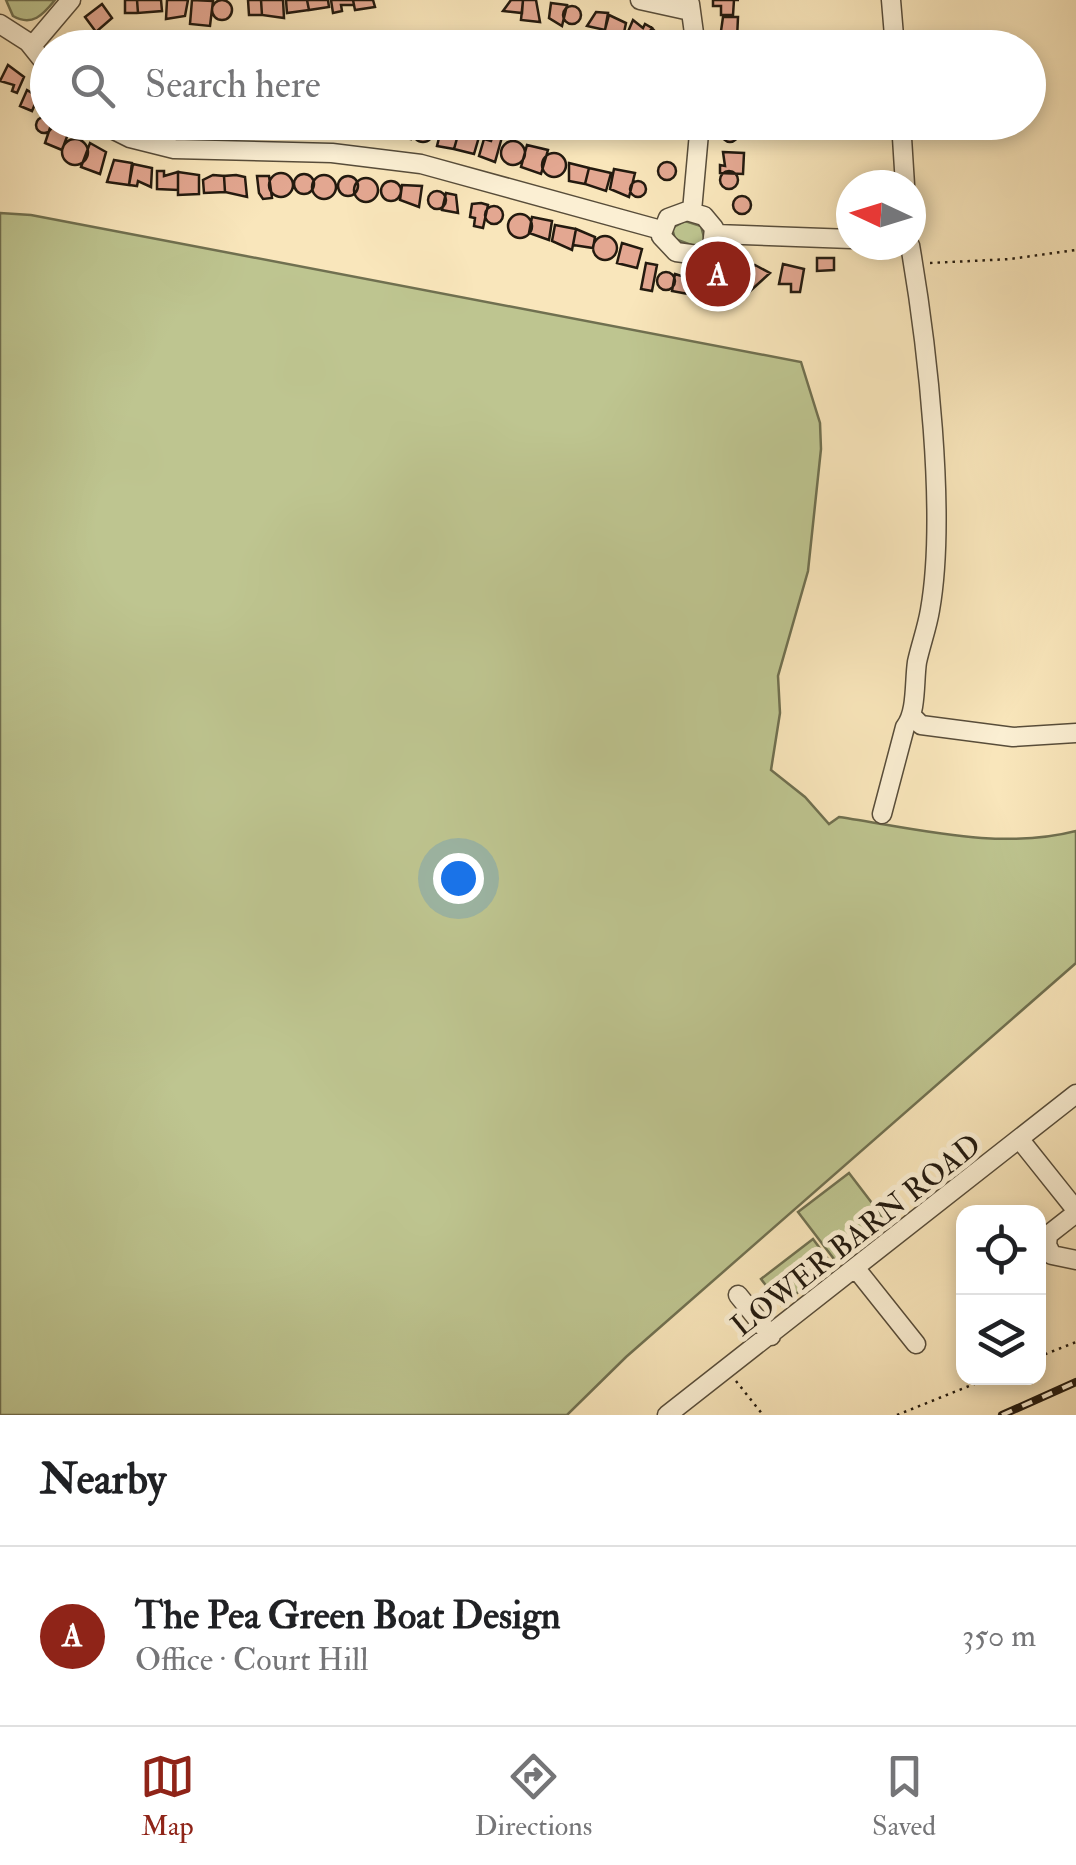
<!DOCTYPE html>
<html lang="en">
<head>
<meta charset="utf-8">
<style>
	body { margin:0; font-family:"IM FELL Double Pica",serif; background:#f6f6f6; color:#202124 }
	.controls { position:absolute; right:30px; bottom:30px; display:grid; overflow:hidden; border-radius:20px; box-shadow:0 5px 15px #0003 }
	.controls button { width:90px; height:90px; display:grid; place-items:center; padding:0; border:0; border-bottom:2px solid #e0e0e0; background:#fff; color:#202124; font:50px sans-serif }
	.compass { position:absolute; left:836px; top:170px; width:90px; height:90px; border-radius:50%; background:#fff; box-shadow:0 5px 15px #0003; rotate:274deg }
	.you { position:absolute; left:458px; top:878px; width:35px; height:35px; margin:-25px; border:8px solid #fff; border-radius:50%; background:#1a73e8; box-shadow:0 0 0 15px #1a73e833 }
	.badge { display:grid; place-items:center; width:65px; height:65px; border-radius:50%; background:#8f2418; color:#fff; font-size:32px; font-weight:700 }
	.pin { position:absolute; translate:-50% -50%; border:5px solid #fff; box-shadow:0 2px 10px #0006 }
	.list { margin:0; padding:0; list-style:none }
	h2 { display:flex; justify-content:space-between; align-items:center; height:130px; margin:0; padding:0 40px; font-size:42px }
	h2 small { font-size:32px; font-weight:400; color:#757577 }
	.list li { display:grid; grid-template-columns:65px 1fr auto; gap:30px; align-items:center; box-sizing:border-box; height:180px; padding:0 40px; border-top:2px solid #e0e0e0 }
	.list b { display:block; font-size:38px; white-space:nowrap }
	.list p { margin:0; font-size:32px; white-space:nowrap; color:#757577 }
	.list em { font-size:32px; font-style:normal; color:#757577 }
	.icon { flex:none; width:55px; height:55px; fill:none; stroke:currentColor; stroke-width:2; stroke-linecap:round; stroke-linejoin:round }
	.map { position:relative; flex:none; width:1076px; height:1415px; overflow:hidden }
	.search { position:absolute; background:#fff; box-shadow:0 5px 15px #0003; left:30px; right:30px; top:30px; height:110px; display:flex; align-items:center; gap:25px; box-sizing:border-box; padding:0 35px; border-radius:55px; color:#757577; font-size:38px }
	.sheet { height:310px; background:#fff }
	nav { display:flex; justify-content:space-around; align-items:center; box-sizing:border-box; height:140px; border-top:2px solid #e0e0e0; background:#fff; font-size:28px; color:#757577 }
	nav a { display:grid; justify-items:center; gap:5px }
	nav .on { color:#8f2418 }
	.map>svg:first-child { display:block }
	.green { fill:#bec590; stroke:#707050; stroke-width:2.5 }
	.building { fill:#e3a791; stroke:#231a0f; stroke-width:2.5 }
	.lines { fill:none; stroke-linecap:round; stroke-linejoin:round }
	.minor-casing { stroke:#584d3a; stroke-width:21 }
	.path { stroke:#231a0f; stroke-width:2.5; stroke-dasharray:2.5 5; stroke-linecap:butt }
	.minor { stroke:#fbefd3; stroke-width:18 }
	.rail-casing { stroke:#231a0f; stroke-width:8 }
	.rail { stroke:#fbefd3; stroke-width:4; stroke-dasharray:11; stroke-linecap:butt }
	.labels { text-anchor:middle; stroke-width:10; stroke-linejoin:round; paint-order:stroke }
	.street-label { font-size:30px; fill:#231a0f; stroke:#fbefd3 }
</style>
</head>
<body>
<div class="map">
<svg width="1076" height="1415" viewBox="0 0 1076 1415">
	<rect width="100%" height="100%" fill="#f9e6bb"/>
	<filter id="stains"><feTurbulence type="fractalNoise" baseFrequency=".002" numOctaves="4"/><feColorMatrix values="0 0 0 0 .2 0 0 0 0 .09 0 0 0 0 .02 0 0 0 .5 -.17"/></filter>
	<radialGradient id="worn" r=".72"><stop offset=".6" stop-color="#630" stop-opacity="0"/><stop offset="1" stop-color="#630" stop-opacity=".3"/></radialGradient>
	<path class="green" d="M6,0H55C43,15 32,27 13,16Z
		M0,213L31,215L801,362L820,423L821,449L808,571L778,676L780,713L771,770L805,797L829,824L839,817C915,828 999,851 1076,831V963L626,1357L567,1415H0Z
		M685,221L701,226L705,241L694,246L675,239L672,228Z
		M849,1173L888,1224L837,1263L798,1212Z
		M813,1239L833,1266L781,1305L761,1279Z"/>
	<path class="building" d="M212 10a10 10 0 1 1 20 0a10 10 0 1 1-20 0Z
		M125,0H137L138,13H125Z
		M137,0H161L162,11L138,13Z
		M167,0H188L185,16L166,19Z
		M192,0L213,1L210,26L190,24Z
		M248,0H261L262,15H249Z
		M261,0H283L284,18L262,15Z
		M286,0H307L309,10L287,13Z
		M307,0H328L329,7L309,10Z
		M331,0H353L354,5H341L342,11L333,13Z
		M353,0H373L375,7L355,10Z
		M511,0H523L522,13L503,11Z
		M523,0H536L540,22L521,20Z
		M713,0H739H734L733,15H721V6H713Z
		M551,3L567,5L562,26L549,18Z
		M102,4L112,18L96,32L85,17Z
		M563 15a9 9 0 1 1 18 0a9 9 0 1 1-18 0Z
		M596,12L608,13L605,30L587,26Z
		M609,15L626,23L622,42L603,37Z
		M723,17H738L737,39L720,38Z
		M633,20L643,28L645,24L652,28L640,48L624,41Z
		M652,28L663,40L660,48H640Z
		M720,38L739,39V48H719Z
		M8,65L24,77L17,93L12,91L14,85L0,81Z
		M27,90L38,97L32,111L20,106Z
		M36 125a8 8 0 1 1 16 0a8 8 0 1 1-16 0Z
		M413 132a10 10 0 1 1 20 0a10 10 0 1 1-20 0Z
		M52,122L71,126L62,150L45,143Z
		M345,122H367L365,134L358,132V128H344Z
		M367,122H382L380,135L365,134Z
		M402,122H415L411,139L399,137Z
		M443,122L461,124L454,149L437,146Z
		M461,124L481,130L474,154L454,149Z
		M722 134a8 8 0 1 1 16 0a8 8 0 1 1-16 0Z
		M493,135L502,137L495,162L479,156L484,139L491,141Z
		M62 152a13 13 0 1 1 26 0a13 13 0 1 1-26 0Z
		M501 153a12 12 0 1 1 24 0a12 12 0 1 1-24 0Z
		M90,143L106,152L100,174L81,167Z
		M527,145L548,150L541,174L521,167Z
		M723,152L744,153L743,174L720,173V165L725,166Z
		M542 165a12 12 0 1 1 24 0a12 12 0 1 1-24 0Z
		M114,160L132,163L129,185L107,182Z
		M658 171a9 9 0 1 1 18 0a9 9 0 1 1-18 0Z
		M569,163L589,168L585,184L569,181Z
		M133,164L152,168L151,187L138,181L137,186L129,185Z
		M589,168L611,173L606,191L585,184Z
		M614,169L635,173L629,197L610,189Z
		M157,171H164V176L178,172V190L157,189Z
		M720 180a9 9 0 1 1 18 0a9 9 0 1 1-18 0Z
		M178,172L199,175V194L178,195Z
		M269 185a12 12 0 1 1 24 0a12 12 0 1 1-24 0Z
		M294 184a10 10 0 1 1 20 0a10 10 0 1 1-20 0Z
		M213,175L224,176L225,192L204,193L203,180Z
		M236,175L245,177L247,197L225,192L224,176Z
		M312 187a12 12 0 1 1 24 0a12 12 0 1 1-24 0Z
		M338 186a10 10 0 1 1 20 0a10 10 0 1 1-20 0Z
		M257,176H269L272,198L263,199L259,193Z
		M354 190a12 12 0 1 1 24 0a12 12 0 1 1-24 0Z
		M630 189a8 8 0 1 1 16 0a8 8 0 1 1-16 0Z
		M381 191a10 10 0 1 1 20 0a10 10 0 1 1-20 0Z
		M402,185L422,186L419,207L400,200Z
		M428 200a9 9 0 1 1 18 0a9 9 0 1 1-18 0Z
		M446,193L456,195L458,213L442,210Z
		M733 205a9 9 0 1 1 18 0a9 9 0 1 1-18 0Z
		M481,203L488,205L483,228L474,226L475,218L470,217L472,204Z
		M485 215a9 9 0 1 1 18 0a9 9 0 1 1-18 0Z
		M508 226a12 12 0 1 1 24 0a12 12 0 1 1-24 0Z
		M532,217L552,221L549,240L529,233Z
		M555,225L576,229L572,250L552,241Z
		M576,229L595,237L593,248L573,245Z
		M593 248a12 12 0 1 1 24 0a12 12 0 1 1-24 0Z
		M622,243L642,249L637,268L617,263Z
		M817,258H834V270L817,271Z
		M646,263L657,265L652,291L641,289Z
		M783,264L804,269L800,292H791V284H779Z
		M755,265L770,273L748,293L739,283L745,278L741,274Z
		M709,270L728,274L726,290L707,287Z
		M657 281a9 9 0 1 1 18 0a9 9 0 1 1-18 0Z
		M675,274L701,282L699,296L672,291Z"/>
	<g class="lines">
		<g class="minor-casing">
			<path id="minor" d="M640,0L690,11
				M891,0L895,48
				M690,4L696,48
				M0,24L28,42L48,67
				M32,46L71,0
				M98,122L130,138L174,149L332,153L421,164L661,230
				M901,122L905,185
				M687,211L704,216L714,228L712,247L698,255L676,252L661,236L668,218Z
				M692,211L700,122
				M716,234L851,239
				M913,717L921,725L1013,737L1076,733
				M882,814L905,727C917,712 914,682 917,662C921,644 927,628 930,610C947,514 927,343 910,245
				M1021,1141L1076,1210
				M1076,1213L1048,1235L1047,1245L1052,1255L1076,1260
				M857,1270L916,1344
				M738,1295L771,1336
				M667,1415L1076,1094"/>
		</g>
		<path class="path" d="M930,263L1010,259L1076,250
			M1038,1357L1076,1342
			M736,1381L763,1415
			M897,1415L989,1378"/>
		<use href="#minor" class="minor"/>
		<g class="rail-casing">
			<path id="rail" d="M1002,1415L1076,1382"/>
		</g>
		<use href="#rail" class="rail"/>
	</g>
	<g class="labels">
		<g class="street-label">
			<text transform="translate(856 1235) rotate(-38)" y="10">LOWER BARN ROAD</text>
		</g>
	</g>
	<rect width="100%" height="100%" filter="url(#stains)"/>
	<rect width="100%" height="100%" fill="url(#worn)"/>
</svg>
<div class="controls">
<button><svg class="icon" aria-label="locate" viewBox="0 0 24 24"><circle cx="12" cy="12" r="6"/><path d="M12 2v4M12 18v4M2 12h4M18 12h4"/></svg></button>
<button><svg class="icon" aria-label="layers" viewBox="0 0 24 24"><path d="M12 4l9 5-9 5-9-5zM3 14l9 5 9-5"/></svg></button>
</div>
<svg class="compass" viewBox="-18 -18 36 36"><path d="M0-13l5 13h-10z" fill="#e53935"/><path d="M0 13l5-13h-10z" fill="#757577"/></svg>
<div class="you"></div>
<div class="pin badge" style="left:718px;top:274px">A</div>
<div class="search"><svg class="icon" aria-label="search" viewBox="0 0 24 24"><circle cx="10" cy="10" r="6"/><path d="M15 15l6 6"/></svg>Search here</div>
</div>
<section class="sheet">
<h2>Nearby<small></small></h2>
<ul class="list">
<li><span class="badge">A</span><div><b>The Pea Green Boat Design</b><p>Office · Court Hill</p></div><em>350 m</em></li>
</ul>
</section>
<nav>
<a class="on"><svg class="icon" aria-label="map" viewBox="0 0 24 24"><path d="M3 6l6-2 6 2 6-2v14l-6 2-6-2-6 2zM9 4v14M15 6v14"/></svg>Map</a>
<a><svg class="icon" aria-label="directions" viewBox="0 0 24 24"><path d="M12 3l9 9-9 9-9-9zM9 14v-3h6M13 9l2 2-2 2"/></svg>Directions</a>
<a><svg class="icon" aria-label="saved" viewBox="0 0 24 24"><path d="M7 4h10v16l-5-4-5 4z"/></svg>Saved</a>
</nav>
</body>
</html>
